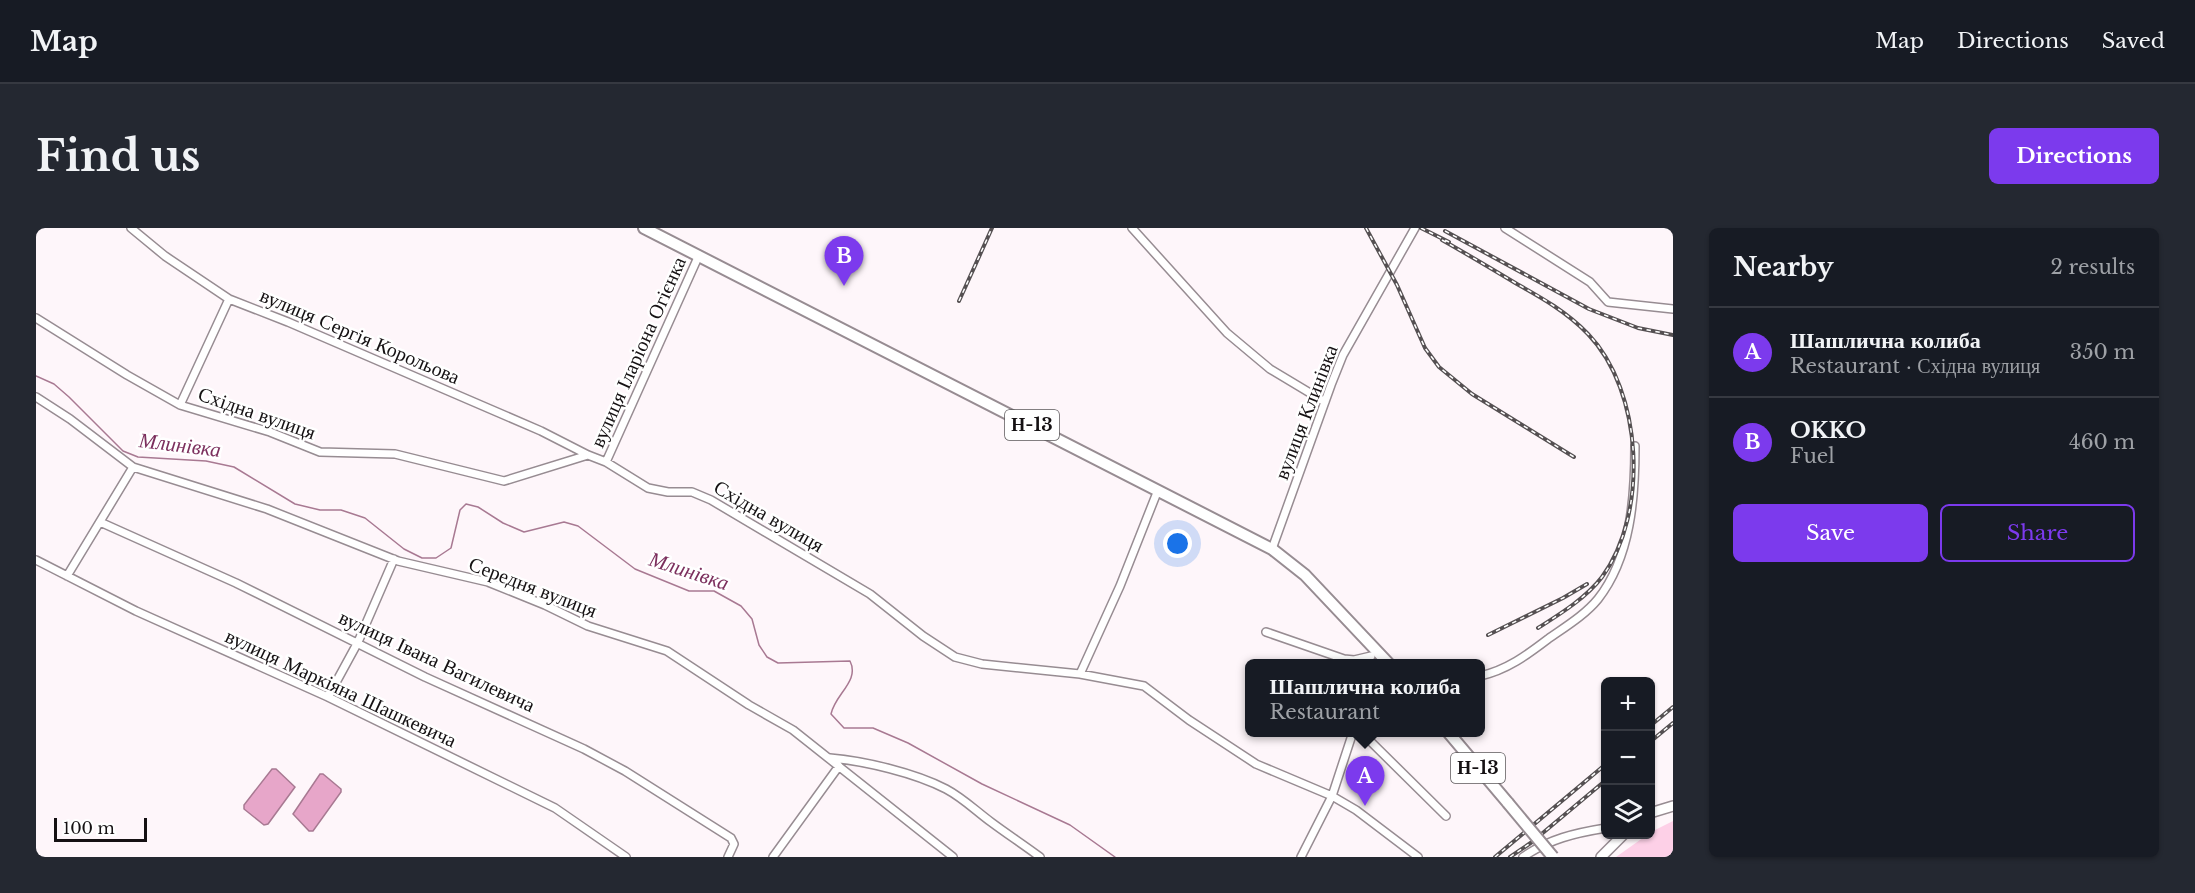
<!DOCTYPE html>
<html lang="en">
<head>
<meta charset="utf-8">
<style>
	body { margin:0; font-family:"Libre Baskerville",serif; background:#242831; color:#f1f3f6 }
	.controls { position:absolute; right:18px; bottom:18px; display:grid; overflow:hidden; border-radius:9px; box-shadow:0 2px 4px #0004 }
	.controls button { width:54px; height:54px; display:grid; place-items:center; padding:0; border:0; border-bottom:2px solid #363941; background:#171b24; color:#f1f3f6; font:30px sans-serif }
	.scale { position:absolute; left:18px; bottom:15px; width:93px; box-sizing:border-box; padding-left:6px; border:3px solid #151113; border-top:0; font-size:16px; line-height:21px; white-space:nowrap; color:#151113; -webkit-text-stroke:4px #fff; paint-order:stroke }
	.you { position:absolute; left:1142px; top:316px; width:21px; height:21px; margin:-15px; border:4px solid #fff; border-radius:50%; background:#1a73e8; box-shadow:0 0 0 9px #1a73e833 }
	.badge { display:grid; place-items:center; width:39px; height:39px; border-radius:50%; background:#7c3aed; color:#fff; font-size:20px; font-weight:700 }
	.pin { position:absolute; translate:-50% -50px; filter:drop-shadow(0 2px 3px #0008) }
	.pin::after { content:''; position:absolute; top:32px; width:21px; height:18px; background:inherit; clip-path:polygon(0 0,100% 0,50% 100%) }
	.popup { position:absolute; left:1209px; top:431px; width:240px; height:78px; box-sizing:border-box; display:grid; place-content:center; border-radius:9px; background:#171b24; filter:drop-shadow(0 2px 4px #0005); font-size:20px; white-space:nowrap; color:#9ea1a6 }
	.popup b { font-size:22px; color:#f1f3f6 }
	.popup::after { content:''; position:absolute; left:50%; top:100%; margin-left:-12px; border:12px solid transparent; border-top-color:#171b24 }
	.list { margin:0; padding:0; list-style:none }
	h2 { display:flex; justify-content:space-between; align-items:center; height:78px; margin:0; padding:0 24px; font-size:26px }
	h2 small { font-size:20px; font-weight:400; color:#9ea1a6 }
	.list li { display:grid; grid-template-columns:39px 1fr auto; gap:18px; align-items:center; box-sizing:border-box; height:90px; padding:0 24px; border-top:2px solid #363941 }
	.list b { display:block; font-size:22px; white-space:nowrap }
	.list p { margin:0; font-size:20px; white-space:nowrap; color:#9ea1a6 }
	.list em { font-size:20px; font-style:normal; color:#9ea1a6 }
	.actions { display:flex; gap:12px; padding:18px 24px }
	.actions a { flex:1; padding:14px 0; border:2px solid #7c3aed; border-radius:9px; text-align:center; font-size:21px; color:#7c3aed }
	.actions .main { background:#7c3aed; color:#fff }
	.icon { flex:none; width:33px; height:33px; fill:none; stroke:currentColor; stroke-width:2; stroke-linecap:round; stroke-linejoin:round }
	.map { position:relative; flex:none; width:1637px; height:629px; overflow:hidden; border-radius:9px }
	header { display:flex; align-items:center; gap:36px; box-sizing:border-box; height:84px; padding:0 30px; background:#171b24; border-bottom:2px solid #363941 }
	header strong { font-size:28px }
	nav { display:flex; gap:33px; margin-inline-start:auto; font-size:21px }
	.intro { display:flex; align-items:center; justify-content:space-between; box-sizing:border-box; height:144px; padding:0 36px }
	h1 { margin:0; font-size:42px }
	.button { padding:15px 27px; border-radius:9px; background:#7c3aed; color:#fff; font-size:21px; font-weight:700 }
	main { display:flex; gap:36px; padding:0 36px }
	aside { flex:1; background:#171b24; border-radius:9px; box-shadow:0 2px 4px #0004 }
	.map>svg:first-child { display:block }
	.green { fill:#fdd0e7 }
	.water { fill:#e7a6c9; stroke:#a87992; stroke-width:1.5 }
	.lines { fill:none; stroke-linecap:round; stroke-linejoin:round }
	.stream { stroke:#a87992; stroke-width:1.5 }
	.street-casing { stroke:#978c92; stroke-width:10 }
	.secondary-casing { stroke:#978c92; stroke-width:12 }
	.primary-casing { stroke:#978c92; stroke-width:14 }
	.street { stroke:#fff; stroke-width:7 }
	.secondary { stroke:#fff; stroke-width:9 }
	.primary { stroke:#fff; stroke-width:10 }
	.rail-casing { stroke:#555052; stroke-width:4 }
	.rail { stroke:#fff; stroke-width:1.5; stroke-dasharray:4.5; stroke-linecap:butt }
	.primary-bridge-casing { stroke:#978c92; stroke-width:14; stroke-linecap:butt }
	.primary-bridge { stroke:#fff; stroke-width:10 }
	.labels { text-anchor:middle; stroke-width:5; stroke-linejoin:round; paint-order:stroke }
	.shield { fill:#fff; stroke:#5b585a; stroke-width:1.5 }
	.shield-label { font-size:18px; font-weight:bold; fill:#151113 }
	.street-label { font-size:20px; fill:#151113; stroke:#fff }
	.water-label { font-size:21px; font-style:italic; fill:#7c305e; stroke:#fff }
</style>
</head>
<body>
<header>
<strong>Map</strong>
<nav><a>Map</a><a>Directions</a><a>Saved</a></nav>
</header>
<div class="intro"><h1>Find us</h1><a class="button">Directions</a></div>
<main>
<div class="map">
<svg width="1637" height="629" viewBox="0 0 1637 629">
	<rect width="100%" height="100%" fill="#fef6fa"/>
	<path class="green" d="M1637,593V629H1580L1611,607L1614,606L1615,604Z"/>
	<path class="water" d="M236,541H240L259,559L232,596L228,597L208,581V577Z
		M284,546H287L305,561V564L277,603H273L257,586Z"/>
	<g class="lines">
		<path class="stream" d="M0,148L18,156L33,169L87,223L102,229L170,233L198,239L259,276L284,282H305L329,290L368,321L386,330H400L415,320L424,282L430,276L442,279L467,295L488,304L528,294L542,298L599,341L653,363H678L705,378L716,391L723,417L731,429L742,435L814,433C824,453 799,466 795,486L808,500H837L872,515L946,556L1034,597L1079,629"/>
		<g class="street-casing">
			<path id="street" d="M95,0L129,28L193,71L252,94L505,203L552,227L570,234L612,260L632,264H656L675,272L834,366L887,408L919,429L946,436L1044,446L1108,458L1153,492L1220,536L1296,568L1320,582L1382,629
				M1096,0L1191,105L1234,141L1289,174
				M1469,0L1554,54L1572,74L1637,81
				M0,90L91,147L144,177L234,204L284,224L359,226L468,253L552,227
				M0,169L34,191L97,239L231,281L362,333L452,354L509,377L552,398L631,423L713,477L757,502L917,629
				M144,177L193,71
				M570,234L663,27
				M64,294L200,355L389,449L548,521L589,543L695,610L698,616L692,629
				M1236,321L1295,157L1307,127L1379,0
				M0,332L100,383L292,469L519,580L590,629
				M31,348L97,239
				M1230,404L1308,431L1318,432L1335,428
				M1044,446L1084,358L1122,262
				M1444,448C1471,442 1491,427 1512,411C1529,399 1549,387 1562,371C1595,329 1599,269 1599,218
				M292,469L322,414L358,331
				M1325,504L1410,588
				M794,530C829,533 879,545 910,561C927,570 940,583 955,594C971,606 988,617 1004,629
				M737,629L803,538
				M1265,629L1296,568L1317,504
				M1487,629C1513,611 1539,605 1570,600"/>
		</g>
		<g class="secondary-casing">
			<path id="secondary" d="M1614,585L1637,578
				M1565,629L1588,606"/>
		</g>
		<g class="primary-casing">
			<path id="primary" d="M608,0L1236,321L1269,347L1353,436
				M1412,504L1472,575"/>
		</g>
		<use href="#street" class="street"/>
		<use href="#secondary" class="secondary"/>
		<use href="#primary" class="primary"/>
		<g class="rail-casing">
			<path id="rail" d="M1330,0L1361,57L1389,120L1403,139L1436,166L1538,229
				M1385,0L1413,14
				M1409,3L1553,81L1602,100L1637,107
				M1406,12C1431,26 1456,41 1481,56C1506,70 1531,84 1552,106C1607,163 1613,285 1566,349C1550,370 1524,386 1502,400
				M923,73L956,0
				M1452,407L1527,370L1551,356
				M1614,498L1637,479
				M1614,514L1637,495
				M1459,629L1570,536
				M1474,629L1496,614L1570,552"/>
		</g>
		<use href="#rail" class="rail"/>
		<g class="primary-bridge-casing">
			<path id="primary-bridge" d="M1472,575L1517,629"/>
		</g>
		<use href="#primary-bridge" class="primary-bridge"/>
	</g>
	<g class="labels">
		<g class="shield">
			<rect x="969" y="182" width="54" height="30" rx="4.5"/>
			<rect x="1415" y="525" width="54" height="30" rx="4.5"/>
		</g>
		<g class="shield-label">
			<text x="996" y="203">Н-13</text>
			<text x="1442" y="546">Н-13</text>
		</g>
		<g class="street-label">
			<text transform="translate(324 108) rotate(23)" y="7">вулиця Сергія Корольова</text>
			<text transform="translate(602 124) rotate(-66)" y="7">вулиця Іларіона Огієнка</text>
			<text transform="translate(1270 184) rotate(-69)" y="7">вулиця Клинівка</text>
			<text transform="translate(221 185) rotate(19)" y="7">Східна вулиця</text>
			<text transform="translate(733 288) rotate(30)" y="7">Східна вулиця</text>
			<text transform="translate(497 359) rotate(21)" y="7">Середня вулиця</text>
			<text transform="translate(401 433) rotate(25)" y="7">вулиця Івана Вагилевича</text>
			<text transform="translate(305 460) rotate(25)" y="7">вулиця Маркіяна Шашкевича</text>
		</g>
		<g class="water-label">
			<text transform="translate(144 217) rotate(7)" y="7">Млинівка</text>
			<text transform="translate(653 343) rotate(18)" y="7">Млинівка</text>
		</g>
	</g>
</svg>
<div class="controls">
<button>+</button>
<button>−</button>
<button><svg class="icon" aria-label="layers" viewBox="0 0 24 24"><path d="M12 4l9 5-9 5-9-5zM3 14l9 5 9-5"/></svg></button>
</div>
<div class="scale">100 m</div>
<div class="you"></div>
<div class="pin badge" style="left:1329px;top:578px">A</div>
<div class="popup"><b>Шашлична колиба</b>Restaurant</div>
<div class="pin badge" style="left:808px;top:58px">B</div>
</div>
<aside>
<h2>Nearby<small>2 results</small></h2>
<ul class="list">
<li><span class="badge">A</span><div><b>Шашлична колиба</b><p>Restaurant · Східна вулиця</p></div><em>350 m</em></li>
<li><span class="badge">B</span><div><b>OKKO</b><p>Fuel</p></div><em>460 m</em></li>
</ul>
<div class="actions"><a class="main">Save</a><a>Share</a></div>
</aside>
</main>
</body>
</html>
